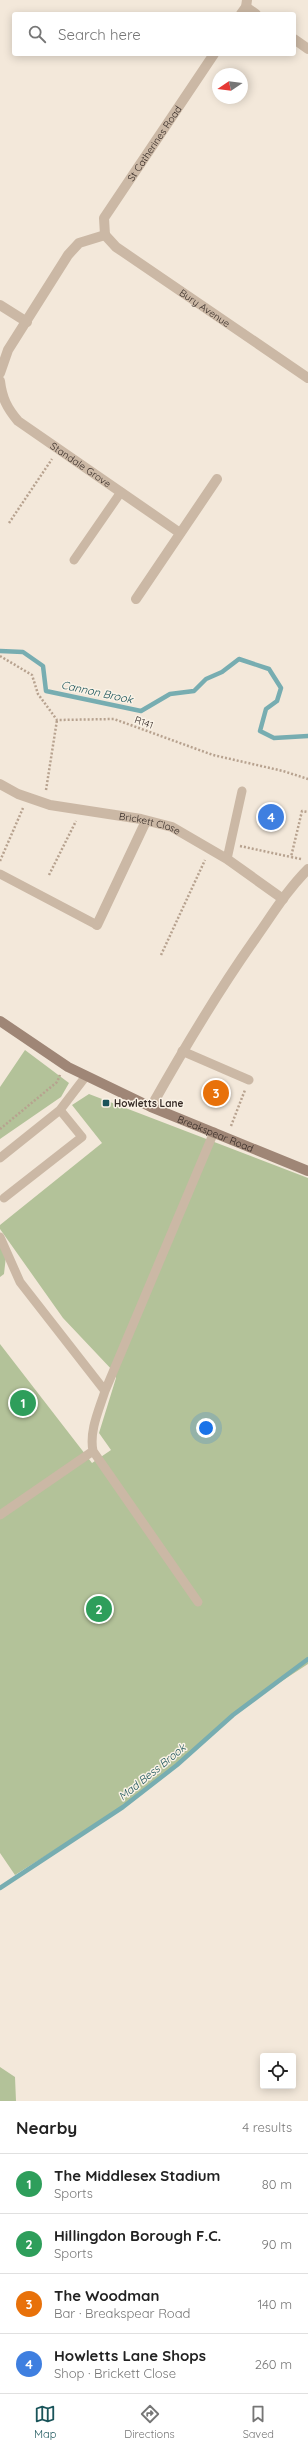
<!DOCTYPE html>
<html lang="en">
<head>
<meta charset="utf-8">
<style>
	body { margin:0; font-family:Quicksand,sans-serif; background:#f6f6f6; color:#222 }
	.controls { position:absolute; right:12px; bottom:12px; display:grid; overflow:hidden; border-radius:4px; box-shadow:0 2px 10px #0003 }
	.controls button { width:36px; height:36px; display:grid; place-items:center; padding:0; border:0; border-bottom:1px solid #e0e0e0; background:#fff; color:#222; font:20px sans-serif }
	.compass { position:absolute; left:212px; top:68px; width:36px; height:36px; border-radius:50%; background:#fff; box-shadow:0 2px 10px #0003; rotate:257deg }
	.you { position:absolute; left:206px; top:1428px; width:14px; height:14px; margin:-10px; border:3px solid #fff; border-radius:50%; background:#1a73e8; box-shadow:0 0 0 6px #1a73e833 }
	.badge { display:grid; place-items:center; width:26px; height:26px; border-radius:50%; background:#1a545a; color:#fff; font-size:13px; font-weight:700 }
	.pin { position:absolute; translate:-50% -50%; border:2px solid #fff; box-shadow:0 1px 4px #0006 }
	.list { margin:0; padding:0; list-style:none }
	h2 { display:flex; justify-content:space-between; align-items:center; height:52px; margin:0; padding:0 16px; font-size:17px }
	h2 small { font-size:13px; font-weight:400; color:#767676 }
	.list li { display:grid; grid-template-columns:26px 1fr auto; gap:12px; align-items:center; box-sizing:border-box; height:60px; padding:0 16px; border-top:1px solid #e0e0e0 }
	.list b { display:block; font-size:15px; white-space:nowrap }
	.list p { margin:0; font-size:13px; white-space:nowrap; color:#767676 }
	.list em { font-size:13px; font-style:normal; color:#767676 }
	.icon { flex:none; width:22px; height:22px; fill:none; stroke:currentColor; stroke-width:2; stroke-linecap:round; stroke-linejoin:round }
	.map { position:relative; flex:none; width:308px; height:2101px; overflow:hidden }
	.search { position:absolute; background:#fff; box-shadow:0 2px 10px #0003; left:12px; right:12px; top:12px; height:44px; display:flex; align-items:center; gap:10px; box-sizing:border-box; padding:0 14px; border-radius:4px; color:#767676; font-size:15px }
	.sheet { height:292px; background:#fff }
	nav { display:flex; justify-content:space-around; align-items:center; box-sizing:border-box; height:56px; border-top:1px solid #e0e0e0; background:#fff; font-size:11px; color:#767676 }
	nav a { display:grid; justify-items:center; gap:2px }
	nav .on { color:#1a545a }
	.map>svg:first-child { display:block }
	.green { fill:#b3c299 }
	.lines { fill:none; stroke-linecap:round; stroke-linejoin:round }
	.stream { stroke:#77adb1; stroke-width:4.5 }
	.path { stroke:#b7a28f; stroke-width:2.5; stroke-dasharray:2 2; stroke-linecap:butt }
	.lane { stroke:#cbb8a5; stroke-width:9 }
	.street { stroke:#cbb8a5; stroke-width:10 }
	.secondary { stroke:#9f8676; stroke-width:10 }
	.poi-dot { fill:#1a545a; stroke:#faf2e6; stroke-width:1.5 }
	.labels { text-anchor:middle; stroke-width:3; stroke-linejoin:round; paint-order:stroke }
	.street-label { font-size:10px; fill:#372c27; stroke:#faf2e6 }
	.poi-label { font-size:10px; font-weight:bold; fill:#372c27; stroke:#faf2e6; text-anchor:start }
	.water-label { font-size:11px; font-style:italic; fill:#1a545a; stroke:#faf2e6 }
</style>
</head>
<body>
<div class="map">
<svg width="308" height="2101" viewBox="0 0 308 2101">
	<rect width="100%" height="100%" fill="#f3e8da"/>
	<path class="green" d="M25,1050L69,1083L61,1097L0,1139V1087Z
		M89,1094L308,1178V1664L239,1709L179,1762L123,1807L15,1875L0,1853V1344L92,1463L111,1450L99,1433L116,1378L114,1372L63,1318L0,1229V1225L102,1143L72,1105Z
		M0,1242L6,1256L4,1274L0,1277Z
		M0,2067L15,2077L16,2101H0Z"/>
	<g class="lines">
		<path class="stream" d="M0,651L23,652L43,666L46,691L141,711L170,694L194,691L206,679L222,672L239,659L269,669L281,688L277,701L266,709L260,731L274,738L308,736
			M0,1888L123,1807L177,1765L233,1715L308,1659"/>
		<path class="path" d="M9,523L52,459
			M0,656L32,675L38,694L57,720L114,719L213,755L283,771L308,779
			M46,790L57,720
			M240,846L291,857
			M301,859L291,857L302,811L308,812
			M0,861L23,808
			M49,875L76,821
			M161,955L205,860
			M231,1126L245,1090
			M0,1129L57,1082L60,1075"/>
		<path class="lane" d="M74,560L121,492
			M227,859L242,791
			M0,874L97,925
			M182,1051L249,1080
			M0,1158L60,1110L86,1076
			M4,1198L82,1137L60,1110
			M0,1237L20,1282L105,1391C99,1410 89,1431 93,1451L198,1602
			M105,1391L214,1132
			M0,1515L93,1451"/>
		<g class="street">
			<path d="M246,7L256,14"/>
			<path d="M241,14L246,7L247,0"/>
			<path d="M294,39L308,49"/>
			<path id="s1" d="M105,235L116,247L308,378"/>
			<path id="s2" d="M105,235L104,218L214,54"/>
			<path d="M0,305L27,322"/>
			<path d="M0,373L8,350L68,255L79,243L105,235"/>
			<path id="s3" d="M0,381C2,398 7,408 18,421L180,533"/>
			<path d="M136,599L217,479"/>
			<path id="s4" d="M0,784L18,794L50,805L141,819L172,827L227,859L283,899"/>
			<path d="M97,925L146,821"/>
			<path d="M151,1107C183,1050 217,993 255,939C272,915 287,890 308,869"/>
		</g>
		<path class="secondary" id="s5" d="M0,1021L68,1067L151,1107L308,1171"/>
	</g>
	<rect class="poi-dot" x="102" y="1099" width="8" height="8" rx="2"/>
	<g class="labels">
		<g class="street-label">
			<text dy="4" stroke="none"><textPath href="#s2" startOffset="107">St Catherines Road</textPath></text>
			<text dy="4" stroke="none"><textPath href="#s1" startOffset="124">Bury Avenue</textPath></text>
			<text dy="4" stroke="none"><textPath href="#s3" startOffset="121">Standale Grove</textPath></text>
			<text transform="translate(144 722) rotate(20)" y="4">R141</text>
			<text dy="4" stroke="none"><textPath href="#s4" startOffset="156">Brickett Close</textPath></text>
			<text dy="4" stroke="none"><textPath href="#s5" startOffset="244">Breakspear Road</textPath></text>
		</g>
		<g class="poi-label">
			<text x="114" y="1107">Howletts Lane</text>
		</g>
		<g class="water-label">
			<text transform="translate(97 692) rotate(12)" y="4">Cannon Brook</text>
			<text transform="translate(152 1772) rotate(-39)" y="4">Mad Bess Brook</text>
		</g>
	</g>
</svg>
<div class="controls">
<button><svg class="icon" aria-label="locate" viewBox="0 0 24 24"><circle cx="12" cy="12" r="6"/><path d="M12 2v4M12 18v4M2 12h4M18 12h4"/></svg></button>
</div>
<svg class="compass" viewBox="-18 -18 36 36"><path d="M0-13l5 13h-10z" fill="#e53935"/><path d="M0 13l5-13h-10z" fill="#767676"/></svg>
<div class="you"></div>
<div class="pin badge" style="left:23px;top:1403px;background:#2e9e5b">1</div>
<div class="pin badge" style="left:99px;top:1609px;background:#2e9e5b">2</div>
<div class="pin badge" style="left:216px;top:1093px;background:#e8710a">3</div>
<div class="pin badge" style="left:271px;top:817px;background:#3f7fe0">4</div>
<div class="search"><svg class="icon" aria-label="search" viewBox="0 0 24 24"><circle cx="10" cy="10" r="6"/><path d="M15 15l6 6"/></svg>Search here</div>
</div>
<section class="sheet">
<h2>Nearby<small>4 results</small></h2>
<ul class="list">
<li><span class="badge" style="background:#2e9e5b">1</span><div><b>The Middlesex Stadium</b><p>Sports</p></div><em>80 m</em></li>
<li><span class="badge" style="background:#2e9e5b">2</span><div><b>Hillingdon Borough F.C.</b><p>Sports</p></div><em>90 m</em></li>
<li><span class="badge" style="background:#e8710a">3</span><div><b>The Woodman</b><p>Bar · Breakspear Road</p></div><em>140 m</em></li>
<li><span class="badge" style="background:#3f7fe0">4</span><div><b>Howletts Lane Shops</b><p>Shop · Brickett Close</p></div><em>260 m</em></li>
</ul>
</section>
<nav>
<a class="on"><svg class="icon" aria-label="map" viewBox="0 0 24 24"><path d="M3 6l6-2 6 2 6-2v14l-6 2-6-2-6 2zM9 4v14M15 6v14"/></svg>Map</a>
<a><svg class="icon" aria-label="directions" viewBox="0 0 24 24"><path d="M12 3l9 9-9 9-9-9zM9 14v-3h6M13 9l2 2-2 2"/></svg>Directions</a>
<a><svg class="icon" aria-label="saved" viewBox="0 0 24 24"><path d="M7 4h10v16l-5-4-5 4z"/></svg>Saved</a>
</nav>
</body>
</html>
